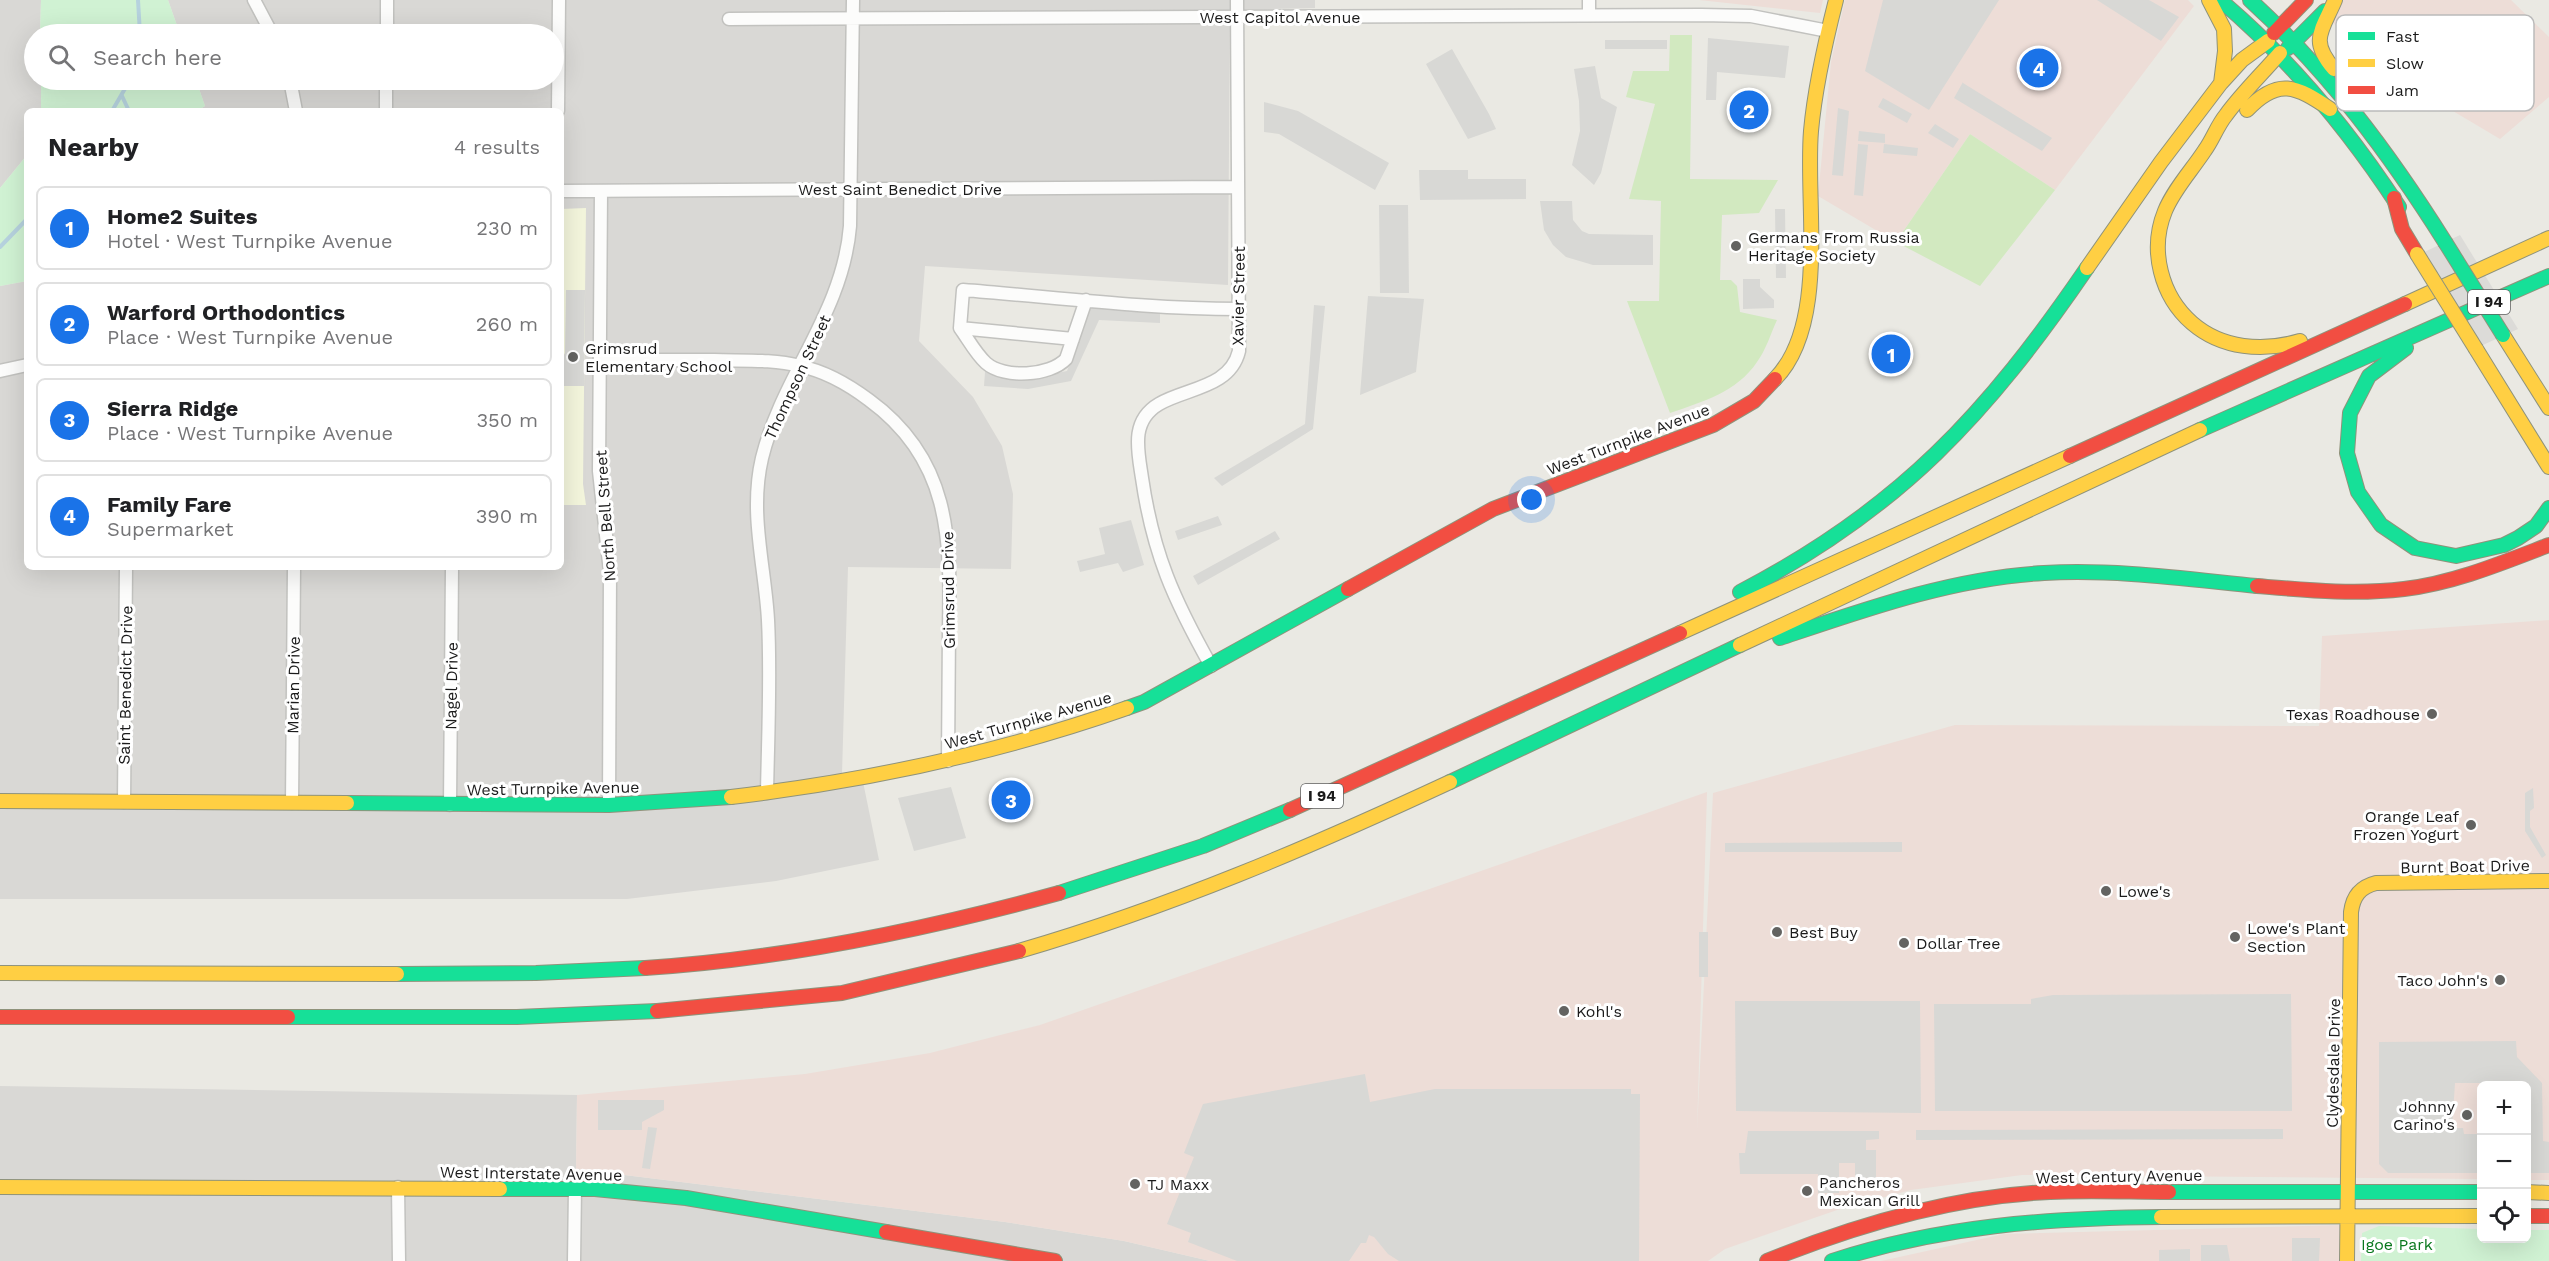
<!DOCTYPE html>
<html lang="en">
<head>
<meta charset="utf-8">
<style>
	body { margin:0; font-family:"Work Sans",sans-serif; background:#f2f2f2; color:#202124 }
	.controls { position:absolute; right:18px; bottom:18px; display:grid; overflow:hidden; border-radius:9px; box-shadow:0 6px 24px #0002 }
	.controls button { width:54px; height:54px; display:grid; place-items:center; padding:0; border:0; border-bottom:2px solid #e0e0e0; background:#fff; color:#202124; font:30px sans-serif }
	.you { position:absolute; left:1532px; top:500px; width:21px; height:21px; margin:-15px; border:4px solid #fff; border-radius:50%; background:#1a73e8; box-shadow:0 0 0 9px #1a73e833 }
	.badge { display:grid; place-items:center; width:39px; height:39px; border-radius:50%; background:#1a73e8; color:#fff; font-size:20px; font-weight:700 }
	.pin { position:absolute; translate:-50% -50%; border:3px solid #fff; box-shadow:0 2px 6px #0006 }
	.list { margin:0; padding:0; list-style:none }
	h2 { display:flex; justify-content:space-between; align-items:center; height:78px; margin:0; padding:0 24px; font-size:26px }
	h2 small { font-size:20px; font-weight:400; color:#757577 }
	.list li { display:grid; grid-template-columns:39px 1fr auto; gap:18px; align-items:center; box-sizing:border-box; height:84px; margin:0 12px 12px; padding:0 12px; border:2px solid #e0e0e0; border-radius:9px }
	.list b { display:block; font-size:22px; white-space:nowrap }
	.list p { margin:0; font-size:20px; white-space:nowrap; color:#757577 }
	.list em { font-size:20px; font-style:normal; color:#757577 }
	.icon { flex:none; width:33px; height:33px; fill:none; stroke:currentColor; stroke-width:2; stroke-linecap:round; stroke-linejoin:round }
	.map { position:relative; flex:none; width:2549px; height:1261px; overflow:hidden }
	.search { position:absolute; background:#fff; box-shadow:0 6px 24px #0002; left:24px; top:24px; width:540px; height:66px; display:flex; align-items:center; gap:15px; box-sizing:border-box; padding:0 21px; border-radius:33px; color:#757577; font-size:22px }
	.panel { position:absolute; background:#fff; box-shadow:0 6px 24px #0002; left:24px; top:108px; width:540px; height:462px; border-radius:9px }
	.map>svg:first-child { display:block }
	.residential { fill:#d9d8d5 }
	.commercial { fill:#edddd7 }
	.education { fill:#f3f5dc }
	.grass { fill:#d2e9c0 }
	.park { fill:#d0f2d3 }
	.parking { fill:#d8d8d5 }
	.pier { fill:#dcdbd8 }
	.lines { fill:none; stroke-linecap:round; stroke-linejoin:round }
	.stream { stroke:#b6d2de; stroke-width:4 }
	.street-casing { stroke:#c2c2bf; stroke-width:15 }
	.fast-casing { stroke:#8f937b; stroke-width:16 }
	.slow-casing { stroke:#8f937b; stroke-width:16 }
	.jam-casing { stroke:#8f937b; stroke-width:16 }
	.street { stroke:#fcfcfb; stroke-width:12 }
	.fast { stroke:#16e098; stroke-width:14 }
	.slow { stroke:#ffcf43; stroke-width:14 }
	.jam { stroke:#f24e42; stroke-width:14 }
	.fast-bridge-casing { stroke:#8f937b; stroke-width:16; stroke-linecap:butt }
	.slow-bridge-casing { stroke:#8f937b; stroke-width:16; stroke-linecap:butt }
	.fast-bridge { stroke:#16e098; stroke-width:14 }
	.slow-bridge { stroke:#ffcf43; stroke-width:14 }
	.poi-dot { fill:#636361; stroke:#fff; stroke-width:2 }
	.labels { text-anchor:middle; stroke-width:6; stroke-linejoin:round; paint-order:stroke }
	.shield { fill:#fff; stroke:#5f5f5f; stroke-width:1.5 }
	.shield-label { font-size:15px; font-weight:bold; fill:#1b1b1b }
	.street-label { font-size:16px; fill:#1b1b1b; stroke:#fff }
	.poi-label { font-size:16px; fill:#1b1b1b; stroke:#fff; text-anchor:start }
	.park-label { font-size:16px; fill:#0a781e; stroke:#fff }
	.key { fill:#fff; stroke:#bbb; stroke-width:1.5 }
	.key-label { font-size:16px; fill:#1b1b1b }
</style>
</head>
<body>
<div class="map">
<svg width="2549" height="1261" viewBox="0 0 2549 1261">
	<rect width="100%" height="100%" fill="#eae9e3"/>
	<path class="residential" d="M0,0H41L40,34H34V80H41V111H27V155L0,188Z
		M168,0H1315V8L1230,10L1228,285L925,266L919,341L973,397L1002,446L1013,494L1011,569L848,567L842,774L861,772L879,860L776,881L627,899H0V286L27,281V567H561V111H197L205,106L196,80H554V34H180Z
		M0,1086L577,1095L576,1169L1005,1222L1124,1241L1210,1261H0Z"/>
	<path class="commercial" d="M1699,0H1823L1820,13Z
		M1845,0H2188L2194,6L2055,190L1970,134L1896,242L1818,196L1831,62Z
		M2342,0H2511L2549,37V97L2500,139L2389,73L2332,22Z
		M2549,620V1180H2527L2526,1086H2482L2481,1179L2022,1175L1911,1190L1840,1209L1725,1249L1708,1261H1210L1124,1241L1005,1222L576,1169L577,1095L805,1074L930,1053L1040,1025L1707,792L1697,1131L1713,793L1955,725L2319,726L2322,636Z
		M2341,1225V1261H1881L2004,1234Z"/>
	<path class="education" d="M586,208L583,484L586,505H561V209Z"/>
	<path class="grass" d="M1670,35H1692L1690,179L1778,180L1759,213L1722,215L1720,280H1731L1737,286L1740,312L1777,320C1771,333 1766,350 1757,362C1737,392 1702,402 1670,413L1627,301H1659L1661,201L1629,199L1655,104L1626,97L1633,71H1669Z
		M1970,134L2055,190L1980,286L1896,242Z"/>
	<path class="park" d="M41,0H168L180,34H40Z
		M41,80H196L205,106L197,111H41Z
		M27,155V281L0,286V188Z
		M2379,1226L2481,1229L2482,1238H2526L2527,1230H2549V1261H2361L2362,1233Z"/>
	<path class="parking" d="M1883,0H1999L1929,110L1865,71Z
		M2097,0H2149L2179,17L2161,41Z
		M1708,38L1789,46L1785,78L1717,72L1716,100H1706Z
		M1605,40H1667V49H1605Z
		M1452,49L1489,114L1496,129L1468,139L1426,64Z
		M1595,66L1601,98L1617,107L1601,173L1594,185L1572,165L1580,131L1579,101L1574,69Z
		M1963,82V83L2052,138L2042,151L1954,98Z
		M1883,98L1912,114L1907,123L1878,107Z
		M1264,102L1298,111L1389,163L1375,190L1279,134L1264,132Z
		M1838,108L1849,111L1843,176L1832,175Z
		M1935,124L1959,139L1953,148L1928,133Z
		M1859,131L1885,134V143L1858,141Z
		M1858,144L1868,145L1863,196L1854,195Z
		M1884,144L1918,148L1917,156L1883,153Z
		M1419,170H1468V179H1526V199L1420,200Z
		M1540,201H1572L1573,220L1582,231L1589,234L1653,235V265H1593L1566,257L1553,245L1544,230Z
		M1379,205H1408L1409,293H1380Z
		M1775,209H1785L1786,278H1776Z
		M1743,279H1760V287L1774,300V308L1743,309Z
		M566,290H585L584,386H561V360L565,353Z
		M1368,296L1424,299L1416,372L1360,395Z
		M1314,305L1325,306L1313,429L1222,486L1214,478L1305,424Z
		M1090,307L1160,311V323L1099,320L1071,381L1028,389L984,386L985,372L1032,378L1067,371Z
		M1218,516L1222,525L1178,540L1175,531Z
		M1131,520L1144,565L1123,572L1118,563L1080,572L1077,561L1105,554L1099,528Z
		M1275,531L1280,539L1198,585L1193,576Z
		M951,787L966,838L914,851L898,798Z
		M2533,788L2534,808L2530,811V827L2546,855L2542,858L2525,831V793Z
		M1902,842V852H1725V843Z
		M1699,932H1708V977H1699Z
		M2291,994L2292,1111H1935L1934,1004H2031V999L2053,995Z
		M1735,1001H1920L1921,1113L1736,1111Z
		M2516,1041L2517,1057L2542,1083L2543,1141L2549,1142V1173H2527L2526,1086L2502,1085L2501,1083H2455L2452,1128H2463L2464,1134H2481V1173H2388L2379,1164V1042Z
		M1365,1074L1370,1102L1435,1089H1631V1094H1640L1639,1261H1399L1388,1254L1374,1237L1369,1235L1366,1243H1361L1349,1261H1237L1188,1242L1191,1233L1167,1224L1194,1157L1184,1153L1203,1104Z
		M598,1100H664V1110L642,1122V1130H598Z
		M648,1127L657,1128L650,1169L642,1168Z
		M2283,1129V1139L1916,1140V1130Z
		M1748,1131H1879V1139L1866,1140V1150H1876V1178H1855V1163H1839V1193H1818V1174H1740L1739,1153H1745Z
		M2292,1238H2320L2319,1261H2292Z
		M2201,1245H2227L2230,1261H2201Z
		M2190,1249V1261H2159V1250Z"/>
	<path class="pier" d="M2460,235L2518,329L2472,350L2414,257Z"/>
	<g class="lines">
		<path class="stream" d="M138,0L140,34
			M122,96L129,111
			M112,111L130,80
			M0,247L27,219"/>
		<g class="street-casing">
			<path id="street" d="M254,0L272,34
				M1589,15V0
				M729,19L1701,15L1751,16L1828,31
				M387,34V0
				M290,80L296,111
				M386,111V80
				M558,111L559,0
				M561,191L1238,187
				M601,191L599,471L610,572L609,805
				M1086,300L1066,359C1050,376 1004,379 986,363C976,354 968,339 960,328L963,290C1054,297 1147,309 1239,309
				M960,328L1073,339
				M600,360C638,360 676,360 714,360C742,361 772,359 800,366C824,371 849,385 869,400C950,459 951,537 949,628C949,673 948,717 948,761
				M0,371L27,365
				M1211,666C1174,600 1153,554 1142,478C1138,451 1130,421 1159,404C1186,388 1230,388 1239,351L1237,0
				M767,793C768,736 771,677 768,620C765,566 749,513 762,458C782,376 843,313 850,226L853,0
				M124,802L126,567
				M292,803L294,567
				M450,805L452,567
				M398,1187L399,1261
				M574,1261L575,1188"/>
		</g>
		<g class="fast-casing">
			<path id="fast" d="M2220,0C2291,60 2348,129 2399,207
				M2250,0C2328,71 2389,153 2445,242
				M2288,48L2325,11
				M2406,348L2369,376L2350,413L2347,453L2358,492L2381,525L2415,548L2456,556L2504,545L2518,538L2536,526L2549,508
				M2200,430L2549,276
				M1740,592C1900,509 1987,414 2087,268
				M1780,638C1866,609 1953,578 2044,573C2115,569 2186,579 2257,586
				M1127,708L1144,702L1348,589
				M1450,782L1740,645
				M347,803L609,805L731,797
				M1059,893L1203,846L1290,810
				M397,974L536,973L645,968
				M288,1017H517L657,1011
				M500,1189H595L686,1198L886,1232
				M2169,1192H2482
				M1832,1261C1940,1226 2048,1218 2161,1217"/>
		</g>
		<g class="slow-casing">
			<path id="slow" d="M2280,53C2262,74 2242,93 2226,115C2217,126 2213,139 2205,150C2192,170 2174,189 2165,211C2149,250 2161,296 2192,323C2222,349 2263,352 2300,341
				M2334,69C2309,40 2322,31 2335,0
				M2221,83L2242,60L2268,41
				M2247,110C2278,77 2296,86 2330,109
				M2087,268L2161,162L2221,83L2225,51L2224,29L2209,0
				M2405,304L2549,238
				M2503,335L2549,408
				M2476,349L2549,467
				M1775,379C1829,324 1805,202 1811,131C1815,86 1825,43 1836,0
				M1680,633L2070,456
				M1740,645L2200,430
				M731,797C866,781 999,753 1127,708
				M0,801L347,803
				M1019,951C1170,907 1308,848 1450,782
				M0,973L397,974
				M0,1187L500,1189
				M2526,1192L2549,1193
				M2161,1217L2482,1216
				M2347,1261L2351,912C2353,896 2360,887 2376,883L2549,881"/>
		</g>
		<g class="jam-casing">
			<path id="jam" d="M2274,33L2306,0
				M2394,198L2402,229L2417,254
				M2070,456L2405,304
				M2257,586C2305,590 2355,595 2404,589C2454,583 2502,563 2549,545
				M1348,589L1493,509L1713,425L1754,401L1775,379
				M1290,810L1680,633
				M645,968C786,959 924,930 1059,893
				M657,1011L842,993L1019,951
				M0,1017H288
				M2526,1216H2549
				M886,1232L1055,1261
				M1767,1261C1856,1225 1953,1196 2050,1192C2090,1190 2130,1192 2169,1192"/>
		</g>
		<use href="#street" class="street"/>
		<use href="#fast" class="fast"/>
		<use href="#slow" class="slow"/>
		<use href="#jam" class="jam"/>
		<g class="fast-bridge-casing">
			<path id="fast-bridge" d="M2445,242L2503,335"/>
		</g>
		<g class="slow-bridge-casing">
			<path id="slow-bridge" d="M2417,254L2476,349"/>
		</g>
		<use href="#fast-bridge" class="fast-bridge"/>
		<use href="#slow-bridge" class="slow-bridge"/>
	</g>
	<g class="poi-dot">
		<circle cx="1736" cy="246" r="6"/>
		<circle cx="573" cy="357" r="6"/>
		<circle cx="2432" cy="714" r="6"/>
		<circle cx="2471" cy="825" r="6"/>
		<circle cx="2106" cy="891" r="6"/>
		<circle cx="1777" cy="932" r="6"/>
		<circle cx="2235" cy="937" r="6"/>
		<circle cx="1904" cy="943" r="6"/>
		<circle cx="2500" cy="980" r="6"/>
		<circle cx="1564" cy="1011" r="6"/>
		<circle cx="2467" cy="1115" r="6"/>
		<circle cx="1135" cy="1184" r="6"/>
		<circle cx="1807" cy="1191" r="6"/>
	</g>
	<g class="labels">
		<g class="shield">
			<rect x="2468" y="290" width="42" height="24" rx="4.5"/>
			<rect x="1301" y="784" width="42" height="24" rx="4.5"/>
		</g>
		<g class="shield-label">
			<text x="2489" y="307">I 94</text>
			<text x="1322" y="801">I 94</text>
		</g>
		<g class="street-label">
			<text x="1280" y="23">West Capitol Avenue</text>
			<text x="900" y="195">West Saint Benedict Drive</text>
			<text transform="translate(1238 296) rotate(-89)" y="6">Xavier Street</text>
			<text transform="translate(797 377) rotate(-65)" y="6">Thompson Street</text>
			<text transform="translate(1628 439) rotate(-21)" y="6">West Turnpike Avenue</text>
			<text transform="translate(605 516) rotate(-94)" y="6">North Bell Street</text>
			<text transform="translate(948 590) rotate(-91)" y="6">Grimsrud Drive</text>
			<text transform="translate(125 685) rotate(-89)" y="6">Saint Benedict Drive</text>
			<text transform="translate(293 685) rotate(-89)" y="6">Marian Drive</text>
			<text transform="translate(451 686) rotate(-89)" y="6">Nagel Drive</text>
			<text transform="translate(1028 720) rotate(-16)" y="6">West Turnpike Avenue</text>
			<text transform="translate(553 788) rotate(-1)" y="6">West Turnpike Avenue</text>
			<text transform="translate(2465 866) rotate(-1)" y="6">Burnt Boat Drive</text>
			<text transform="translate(2333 1063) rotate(-89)" y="6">Clydesdale Drive</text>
			<text transform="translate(531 1173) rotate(1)" y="6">West Interstate Avenue</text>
			<text transform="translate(2119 1176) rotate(-1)" y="6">West Century Avenue</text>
		</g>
		<g class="poi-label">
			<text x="1748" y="243">Germans From Russia<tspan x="1748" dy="18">Heritage Society</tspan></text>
			<text x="585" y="354">Grimsrud<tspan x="585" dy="18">Elementary School</tspan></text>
			<text x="2420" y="720" text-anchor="end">Texas Roadhouse</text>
			<text x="2459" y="822" text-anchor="end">Orange Leaf<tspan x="2459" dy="18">Frozen Yogurt</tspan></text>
			<text x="2118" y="897">Lowe's</text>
			<text x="2247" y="934">Lowe's Plant<tspan x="2247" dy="18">Section</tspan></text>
			<text x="1789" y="938">Best Buy</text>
			<text x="1916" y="949">Dollar Tree</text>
			<text x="2488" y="986" text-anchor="end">Taco John's</text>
			<text x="1576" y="1017">Kohl's</text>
			<text x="2455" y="1112" text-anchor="end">Johnny<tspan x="2455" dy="18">Carino's</tspan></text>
			<text x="1819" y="1188">Pancheros<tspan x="1819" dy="18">Mexican Grill</tspan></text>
			<text x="1147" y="1190">TJ Maxx</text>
		</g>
		<g class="park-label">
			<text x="2397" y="1250">Igoe Park</text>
		</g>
	</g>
	<rect x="2336" y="15" width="198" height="96" rx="9" class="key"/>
	<rect x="2348" y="32" width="27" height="8" fill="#16e098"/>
	<rect x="2348" y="59" width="27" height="8" fill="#ffcf43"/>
	<rect x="2348" y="86" width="27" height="8" fill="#f24e42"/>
	<g class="key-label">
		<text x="2386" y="42">Fast</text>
		<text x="2386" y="69">Slow</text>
		<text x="2386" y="96">Jam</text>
	</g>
</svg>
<div class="controls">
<button>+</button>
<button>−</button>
<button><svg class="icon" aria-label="locate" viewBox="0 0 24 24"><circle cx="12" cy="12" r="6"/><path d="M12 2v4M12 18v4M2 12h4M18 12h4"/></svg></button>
</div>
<div class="you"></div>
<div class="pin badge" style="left:1891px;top:354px">1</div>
<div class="pin badge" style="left:1749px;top:110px">2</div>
<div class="pin badge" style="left:1011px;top:800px">3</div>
<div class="pin badge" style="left:2039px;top:68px">4</div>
<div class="search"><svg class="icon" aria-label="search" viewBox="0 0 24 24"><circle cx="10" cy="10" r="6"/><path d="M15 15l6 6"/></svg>Search here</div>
<section class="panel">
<h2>Nearby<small>4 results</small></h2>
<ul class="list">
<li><span class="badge">1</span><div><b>Home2 Suites</b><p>Hotel · West Turnpike Avenue</p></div><em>230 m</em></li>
<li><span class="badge">2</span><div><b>Warford Orthodontics</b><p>Place · West Turnpike Avenue</p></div><em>260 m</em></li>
<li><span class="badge">3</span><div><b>Sierra Ridge</b><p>Place · West Turnpike Avenue</p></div><em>350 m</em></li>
<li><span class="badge">4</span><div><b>Family Fare</b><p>Supermarket</p></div><em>390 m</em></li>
</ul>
</section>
</div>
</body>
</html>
